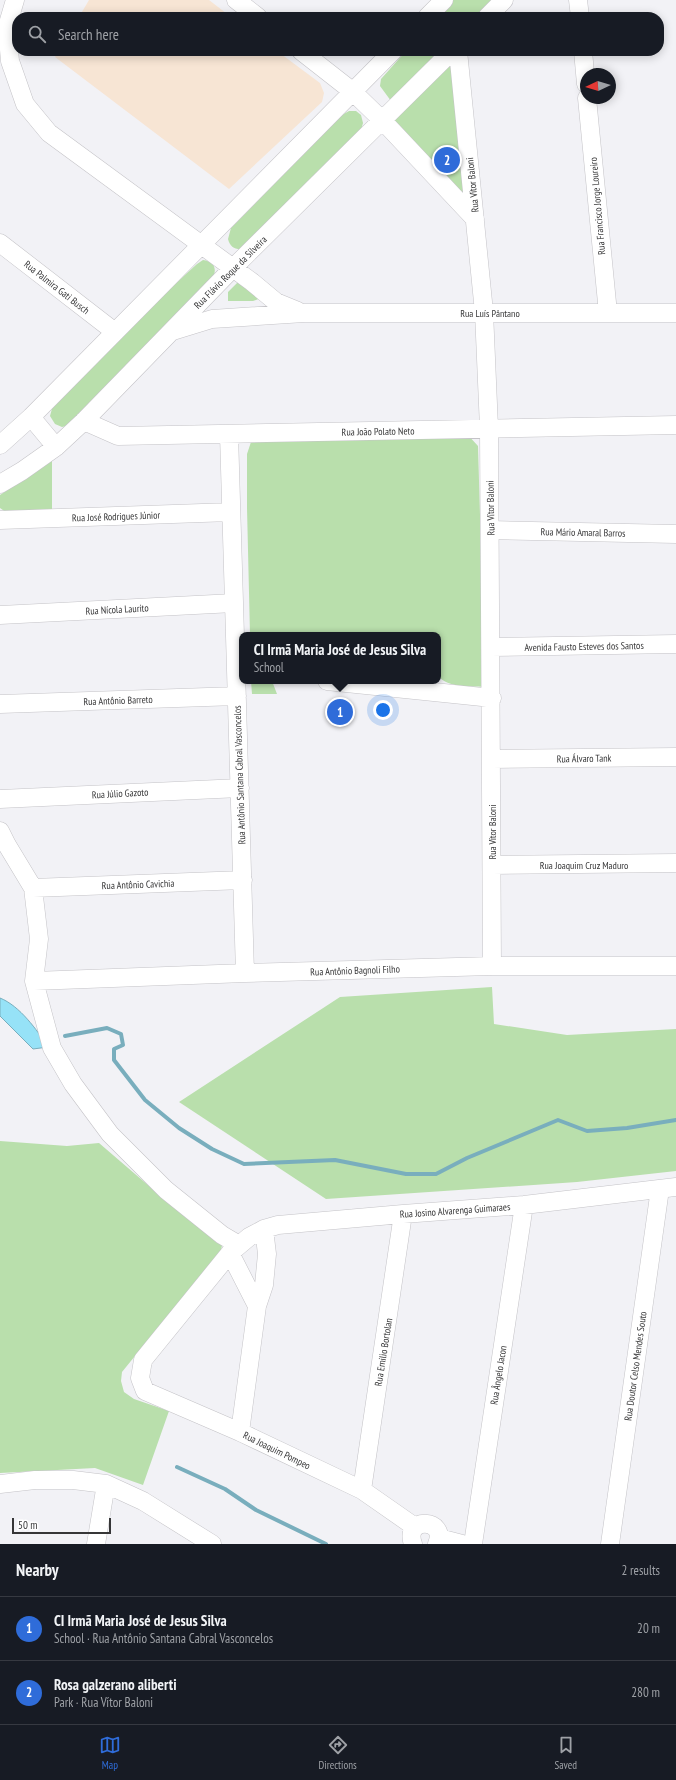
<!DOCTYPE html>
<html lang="en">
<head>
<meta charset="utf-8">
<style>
	body { margin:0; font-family:"PT Sans Narrow",sans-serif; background:#242831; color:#f1f3f6 }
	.compass { position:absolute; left:580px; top:68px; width:36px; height:36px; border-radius:50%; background:#171b24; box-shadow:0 2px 10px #0003; rotate:266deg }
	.scale { position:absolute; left:12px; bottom:10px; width:99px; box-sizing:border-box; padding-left:4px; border:2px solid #363637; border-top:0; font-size:11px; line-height:14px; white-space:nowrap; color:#363637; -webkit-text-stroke:3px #fff; paint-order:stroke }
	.you { position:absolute; left:383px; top:710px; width:14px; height:14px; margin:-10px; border:3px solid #fff; border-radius:50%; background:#1a73e8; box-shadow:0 0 0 6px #1a73e833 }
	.badge { display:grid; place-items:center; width:26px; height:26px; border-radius:50%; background:#2f6cd9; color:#fff; font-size:13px; font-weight:700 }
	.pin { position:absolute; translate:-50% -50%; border:2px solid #fff; box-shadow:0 1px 4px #0006 }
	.popup { position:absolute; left:239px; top:632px; width:202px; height:52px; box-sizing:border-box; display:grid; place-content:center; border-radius:8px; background:#171b24; filter:drop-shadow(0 1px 3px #0005); font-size:13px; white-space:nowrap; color:#9ea1a6 }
	.popup b { font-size:15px; color:#f1f3f6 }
	.popup::after { content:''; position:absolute; left:50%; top:100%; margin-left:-8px; border:8px solid transparent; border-top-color:#171b24 }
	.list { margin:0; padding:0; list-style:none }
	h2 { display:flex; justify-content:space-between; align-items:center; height:52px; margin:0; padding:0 16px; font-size:17px }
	h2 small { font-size:13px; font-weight:400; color:#9ea1a6 }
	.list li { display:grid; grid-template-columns:26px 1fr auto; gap:12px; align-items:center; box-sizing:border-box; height:64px; padding:0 16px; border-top:1px solid #363941 }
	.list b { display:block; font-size:15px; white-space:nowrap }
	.list p { margin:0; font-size:13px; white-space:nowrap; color:#9ea1a6 }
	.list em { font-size:13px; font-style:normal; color:#9ea1a6 }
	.icon { flex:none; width:22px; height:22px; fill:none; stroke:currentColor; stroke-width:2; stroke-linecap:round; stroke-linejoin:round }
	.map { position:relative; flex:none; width:676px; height:1544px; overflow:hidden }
	.search { position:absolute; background:#171b24; box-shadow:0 2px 10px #0003; left:12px; right:12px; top:12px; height:44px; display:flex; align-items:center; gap:10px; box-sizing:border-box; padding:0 14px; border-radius:16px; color:#9ea1a6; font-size:15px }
	.sheet { height:180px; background:#171b24 }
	nav { display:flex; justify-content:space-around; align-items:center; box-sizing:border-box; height:56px; border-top:1px solid #363941; background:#171b24; font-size:11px; color:#9ea1a6 }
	nav a { display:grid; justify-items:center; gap:2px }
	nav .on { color:#2f6cd9 }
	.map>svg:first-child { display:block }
	.education { fill:#f7e5d4 }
	.green { fill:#b9dfac }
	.water { fill:#96e2f7; stroke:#79aebd }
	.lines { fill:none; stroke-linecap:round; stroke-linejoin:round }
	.stream { stroke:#79aebd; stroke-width:4 }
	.minor-casing { stroke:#c4c3c7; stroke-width:19 }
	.minor { stroke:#fff; stroke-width:18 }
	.labels { text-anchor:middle; stroke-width:3; stroke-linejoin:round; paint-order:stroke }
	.street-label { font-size:10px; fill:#363637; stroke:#fff }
</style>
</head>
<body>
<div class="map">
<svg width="676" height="1544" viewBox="0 0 676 1544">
	<rect width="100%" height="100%" fill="#f2f2f6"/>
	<path class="education" d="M89,0H209L231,17H79Z
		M59,51H277L320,83L324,93L322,102L229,189L55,57Z"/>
	<path class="green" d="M453,0H499L481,17H437Z
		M406,51H446L391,101L380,86L381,79Z
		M454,60L466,198L394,121Z
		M349,111H356L361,115L363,123L361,130L243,249C235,250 230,247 228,239L231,228L342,115Z
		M203,260C216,262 217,270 212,280L70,425L62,427L55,424L50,416L53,405L174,285L197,264Z
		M243,277L261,298L253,301H228V292Z
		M467,434L478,446L485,687C469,686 449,688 438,676V635H250L247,508V454L251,442L261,435Z
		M52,460V512L10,515L0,508V495Z
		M251,681H272L277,694H252Z
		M492,987L494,1024L567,1035L676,1029V1171L577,1182L326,1199L179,1102L340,997Z
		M0,1141L67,1146L99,1143L163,1198L223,1241L221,1250L122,1372L121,1381L124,1392L134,1399L169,1411L143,1485L95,1468L0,1473Z"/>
	<path class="water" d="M0,998C20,1006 37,1030 48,1047L33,1049L0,1016Z"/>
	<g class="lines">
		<path class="stream" d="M65,1036L107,1028L121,1034L123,1045L114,1049V1060L145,1100L179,1128L212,1149L244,1164L335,1160L406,1174H436L467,1158L558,1120L587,1131L627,1128L676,1120
			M177,1467L225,1489L256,1510L326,1544"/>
		<g class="minor-casing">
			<path id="minor" d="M15,0L7,27L10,61L25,104L49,133L252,282L276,302L298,311
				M236,0L258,17
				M578,0L580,17
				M427,17L444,0
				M487,17L504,0
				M301,51L352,91L382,120L475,219
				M458,51L484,312L489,428L492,966
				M583,51L586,84
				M587,98L608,313
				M0,243L115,332
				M173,331L212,319L304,313H676
				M31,417L56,447
				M84,421L118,436L676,425
				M229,434L245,973
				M0,445L31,417L393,51
				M0,484L22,471L56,447L84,421L232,269L452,51
				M0,520L231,512
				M490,530L676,534
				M0,615L234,603
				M491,647L676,644
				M327,681L492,698
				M0,704L237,696
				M492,759L676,757
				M0,799L240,788
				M0,831L7,845L33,888L39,939L34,981L52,1048L73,1084L110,1134L166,1190L222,1235L239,1245
				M492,865L676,863
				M33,888L243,880
				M34,981L245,973L492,966H676
				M230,1253L257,1306
				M240,1432L257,1306L264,1285L267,1254L264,1229
				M0,1484L35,1480H73L106,1484L143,1501L212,1544
				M362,1490L403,1214
				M415,1527L362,1490L240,1432L145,1391L140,1378L143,1360L230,1253L249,1237L264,1229L278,1225L403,1214L524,1205L676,1187
				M439,1538L462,1544
				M96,1544L106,1484
				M413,1544C403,1516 448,1518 437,1544
				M473,1544L524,1205
				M610,1544L660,1189"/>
		</g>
		<use href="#minor" class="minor"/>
	</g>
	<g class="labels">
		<g class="street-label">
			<text transform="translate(472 185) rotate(-96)" y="4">Rua Vítor Baloni</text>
			<text transform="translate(597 206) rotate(-95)" y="4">Rua Francisco Jorge Loureiro</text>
			<text transform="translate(230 272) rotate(-45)" y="4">Rua Flávio Roque da Silveira</text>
			<text transform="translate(57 287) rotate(38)" y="4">Rua Palmira Gati Busch</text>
			<text x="490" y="317">Rua Luís Pântano</text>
			<text transform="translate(378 431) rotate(-1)" y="4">Rua João Polato Neto</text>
			<text transform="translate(490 508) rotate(-91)" y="4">Rua Vítor Baloni</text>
			<text transform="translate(116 516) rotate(-2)" y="4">Rua José Rodrigues Júnior</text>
			<text transform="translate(583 532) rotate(1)" y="4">Rua Mário Amaral Barros</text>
			<text transform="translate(117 609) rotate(-3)" y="4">Rua Nícola Laurito</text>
			<text transform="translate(584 646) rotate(-1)" y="4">Avenida Fausto Esteves dos Santos</text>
			<text transform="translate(118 700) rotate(-2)" y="4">Rua Antônio Barreto</text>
			<text transform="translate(584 758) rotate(-1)" y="4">Rua Álvaro Tank</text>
			<text transform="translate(239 775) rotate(-92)" y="4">Rua Antônio Santana Cabral Vasconcelos</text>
			<text transform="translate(120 793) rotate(-3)" y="4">Rua Júlio Gazoto</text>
			<text transform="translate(492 832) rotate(-90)" y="4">Rua Vítor Baloni</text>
			<text x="584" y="869">Rua Joaquim Cruz Maduro</text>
			<text transform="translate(138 884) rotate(-2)" y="4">Rua Antônio Cavichia</text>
			<text transform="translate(355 970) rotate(-2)" y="4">Rua Antônio Bagnoli Filho</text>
			<text transform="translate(455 1210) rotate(-4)" y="4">Rua Josino Alvarenga Guimaraes</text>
			<text transform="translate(383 1352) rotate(-81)" y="4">Rua Emílio Bortolan</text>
			<text transform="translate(635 1366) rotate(-82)" y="4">Rua Doutor Celso Mendes Souto</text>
			<text transform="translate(498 1375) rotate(-81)" y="4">Rua Ângelo Jacon</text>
			<text transform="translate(277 1450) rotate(26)" y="4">Rua Joaquim Pompeo</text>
		</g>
	</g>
</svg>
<svg class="compass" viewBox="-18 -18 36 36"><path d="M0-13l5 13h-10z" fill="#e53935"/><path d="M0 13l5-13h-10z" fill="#9ea1a6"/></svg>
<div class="scale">50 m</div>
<div class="you"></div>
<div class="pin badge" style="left:340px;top:712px">1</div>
<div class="popup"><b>CI Irmã Maria José de Jesus Silva</b>School</div>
<div class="pin badge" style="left:447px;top:160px">2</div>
<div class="search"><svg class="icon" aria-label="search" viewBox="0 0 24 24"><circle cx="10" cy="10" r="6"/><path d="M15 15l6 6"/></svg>Search here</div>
</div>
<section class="sheet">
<h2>Nearby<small>2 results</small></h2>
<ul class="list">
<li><span class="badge">1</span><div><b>CI Irmã Maria José de Jesus Silva</b><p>School · Rua Antônio Santana Cabral Vasconcelos</p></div><em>20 m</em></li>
<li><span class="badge">2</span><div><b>Rosa galzerano aliberti</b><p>Park · Rua Vítor Baloni</p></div><em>280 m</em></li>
</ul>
</section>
<nav>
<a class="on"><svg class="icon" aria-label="map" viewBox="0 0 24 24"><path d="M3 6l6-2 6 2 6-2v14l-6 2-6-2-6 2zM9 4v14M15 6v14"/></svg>Map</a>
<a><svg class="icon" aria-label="directions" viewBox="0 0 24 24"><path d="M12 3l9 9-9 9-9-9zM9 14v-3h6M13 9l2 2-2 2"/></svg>Directions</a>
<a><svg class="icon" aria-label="saved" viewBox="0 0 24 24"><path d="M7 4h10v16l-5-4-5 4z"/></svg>Saved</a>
</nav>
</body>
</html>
